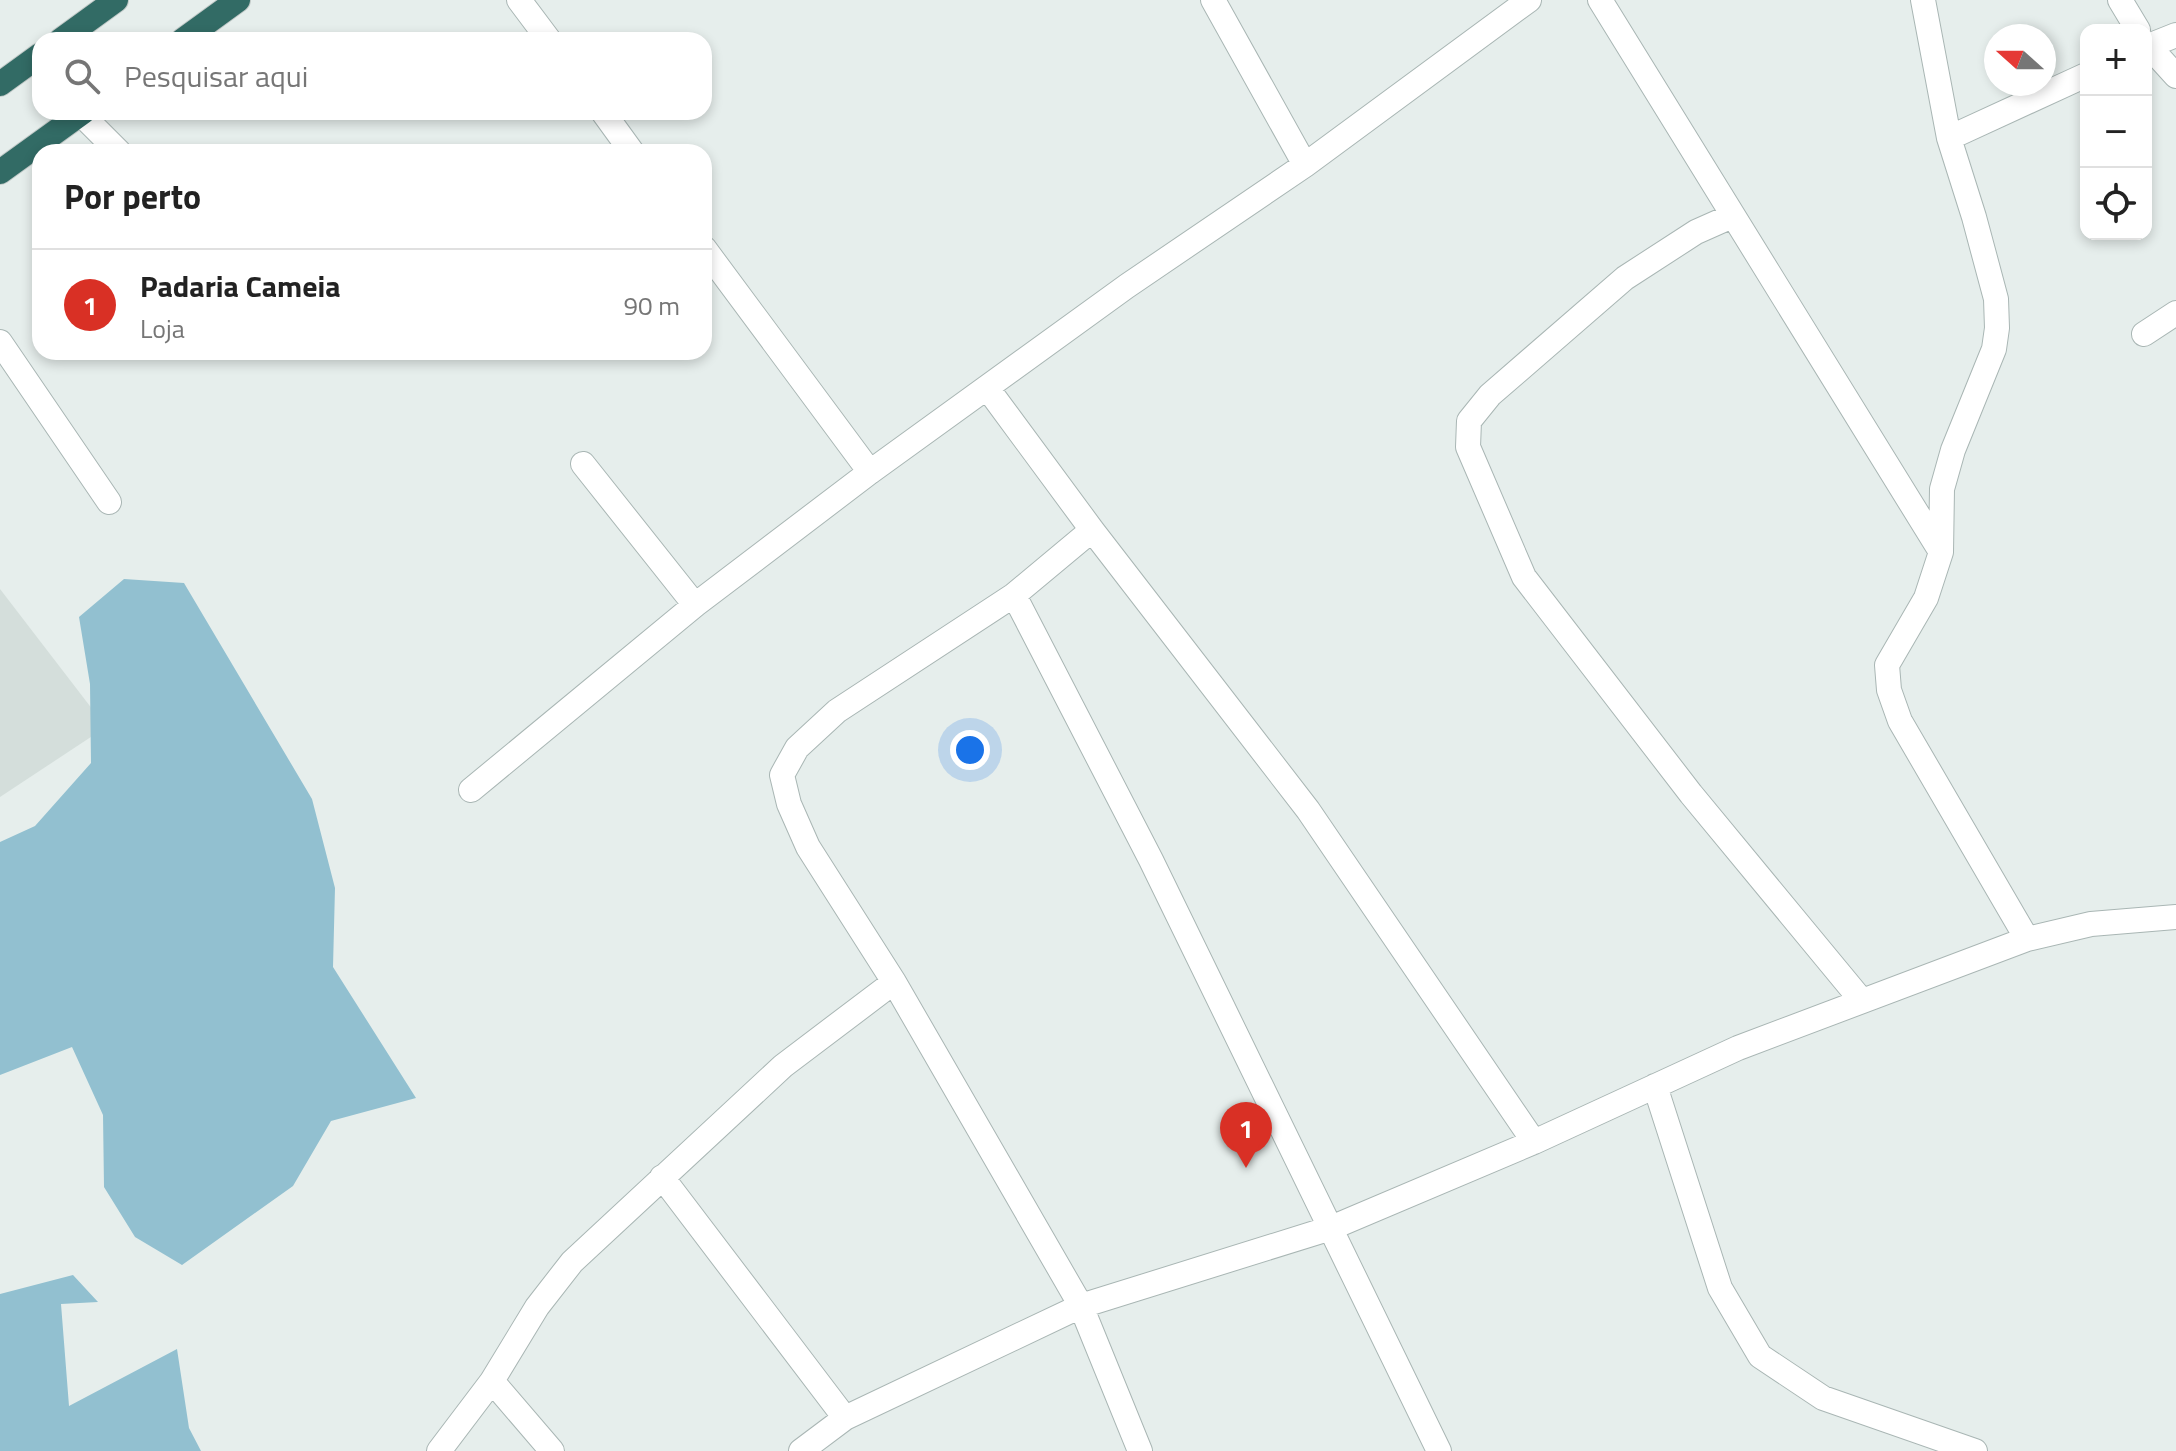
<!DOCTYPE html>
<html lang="pt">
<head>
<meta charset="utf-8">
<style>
	body { margin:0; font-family:"Titillium Web",sans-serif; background:#f6f6f6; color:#222 }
	.controls { position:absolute; right:24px; top:24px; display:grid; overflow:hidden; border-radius:16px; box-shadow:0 4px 12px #0003 }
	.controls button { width:72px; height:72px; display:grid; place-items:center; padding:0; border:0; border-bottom:2px solid #e0e0e0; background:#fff; color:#222; font:40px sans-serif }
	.compass { position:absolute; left:1984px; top:24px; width:72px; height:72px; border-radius:50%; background:#fff; box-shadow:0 4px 12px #0003; rotate:291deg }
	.you { position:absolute; left:970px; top:750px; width:28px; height:28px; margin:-20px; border:6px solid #fff; border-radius:50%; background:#1a73e8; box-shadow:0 0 0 12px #1a73e833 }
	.badge { display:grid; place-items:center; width:52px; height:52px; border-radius:50%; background:#d93025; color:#fff; font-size:26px; font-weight:700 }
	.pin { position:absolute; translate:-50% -66px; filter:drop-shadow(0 2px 4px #0008) }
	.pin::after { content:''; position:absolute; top:42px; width:28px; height:24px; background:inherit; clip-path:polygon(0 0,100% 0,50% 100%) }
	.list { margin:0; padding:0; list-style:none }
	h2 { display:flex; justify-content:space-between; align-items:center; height:104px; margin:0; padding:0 32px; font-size:34px }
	h2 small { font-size:26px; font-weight:400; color:#767676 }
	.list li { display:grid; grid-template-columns:52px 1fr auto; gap:24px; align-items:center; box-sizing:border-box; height:112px; padding:0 32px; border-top:2px solid #e0e0e0 }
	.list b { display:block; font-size:30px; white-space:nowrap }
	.list p { margin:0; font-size:26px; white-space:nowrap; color:#767676 }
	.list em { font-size:26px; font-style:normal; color:#767676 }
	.icon { flex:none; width:44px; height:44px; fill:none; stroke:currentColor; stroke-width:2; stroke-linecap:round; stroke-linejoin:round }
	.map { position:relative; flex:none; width:2176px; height:1451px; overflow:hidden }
	.search { position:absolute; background:#fff; box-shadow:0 4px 12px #0003; left:32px; top:32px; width:680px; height:88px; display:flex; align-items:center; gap:20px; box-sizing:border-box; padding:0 28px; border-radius:24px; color:#767676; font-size:30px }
	.panel { position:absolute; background:#fff; box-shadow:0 4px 12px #0003; left:32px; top:144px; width:680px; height:216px; border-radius:24px }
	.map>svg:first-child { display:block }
	.built { fill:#d4dedb }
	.water { fill:#92c0d0 }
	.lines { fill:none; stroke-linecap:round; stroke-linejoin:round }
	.minor-casing { stroke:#a9b6b4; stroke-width:26 }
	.highway-casing { stroke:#c2cac8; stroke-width:26 }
	.minor { stroke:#fff; stroke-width:24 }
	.highway { stroke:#326b65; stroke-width:24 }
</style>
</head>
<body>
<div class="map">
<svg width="2176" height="1451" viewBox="0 0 2176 1451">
	<rect width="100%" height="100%" fill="#e6eeec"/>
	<path class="built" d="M0,589L106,727L0,797Z"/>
	<path class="water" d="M124,579L184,583L312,799L335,888L333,967L416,1098L331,1121L293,1186L182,1265L135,1237L104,1187L103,1115L72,1047L0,1075V842L35,826L91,763L90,684L79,617Z
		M73,1275L98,1302L61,1304L69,1406L177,1349L189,1428L201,1451H0V1294Z"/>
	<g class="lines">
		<g class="minor-casing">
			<path id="minor" d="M519,0L549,40
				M1213,0L1305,165
				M1600,0L1941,552
				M1923,0L1949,138L1974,217L1996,299L1997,328L1994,349L1953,450L1942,489L1941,552L1926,598L1887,665L1889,690L1900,721L2027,939
				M2120,0L2138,30
				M2146,43L2176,76
				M2146,47L2176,35
				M603,112L632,152
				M81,114L119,152
				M1949,138L2086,75
				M1732,216L1696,232L1625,278L1490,395L1469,421L1468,447L1524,577L1691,794L1862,1001
				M704,248L870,472
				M2144,334L2176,313
				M0,342L109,502
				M988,389L1092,530L1308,810L1534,1142
				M583,464L695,605
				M1092,530L1014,595L837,711L797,748L782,775L789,804L808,847L894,982L1081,1306L1140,1451
				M1014,595L1151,860L1439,1451
				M471,790L695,605L870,472L1127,286L1305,165L1529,0
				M1655,1086L1720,1288L1760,1356L1823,1398L1975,1451
				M662,1177L845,1418
				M492,1381L552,1451
				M439,1451L492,1381L537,1307L572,1262L783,1066L894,982
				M801,1451L845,1418L1081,1306L1331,1228L1534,1142L1738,1048L2027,939L2091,924L2176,917"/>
		</g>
		<g class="highway-casing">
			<path id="highway" d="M61,40L116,0
				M183,40L238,0
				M0,84L40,55
				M0,172L83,112"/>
		</g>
		<use href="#minor" class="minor"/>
		<use href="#highway" class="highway"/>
	</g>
</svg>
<div class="controls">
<button>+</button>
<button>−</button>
<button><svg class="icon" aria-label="locate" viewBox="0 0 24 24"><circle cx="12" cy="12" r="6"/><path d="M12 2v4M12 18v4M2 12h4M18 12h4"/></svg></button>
</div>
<svg class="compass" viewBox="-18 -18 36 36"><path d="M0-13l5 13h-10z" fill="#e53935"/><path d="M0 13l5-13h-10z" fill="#767676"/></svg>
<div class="you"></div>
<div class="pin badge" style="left:1246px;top:1168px">1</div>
<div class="search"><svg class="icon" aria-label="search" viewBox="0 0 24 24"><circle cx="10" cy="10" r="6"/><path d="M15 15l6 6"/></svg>Pesquisar aqui</div>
<section class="panel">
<h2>Por perto<small></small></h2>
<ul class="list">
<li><span class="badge">1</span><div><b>Padaria Cameia</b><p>Loja</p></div><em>90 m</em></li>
</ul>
</section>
</div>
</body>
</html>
